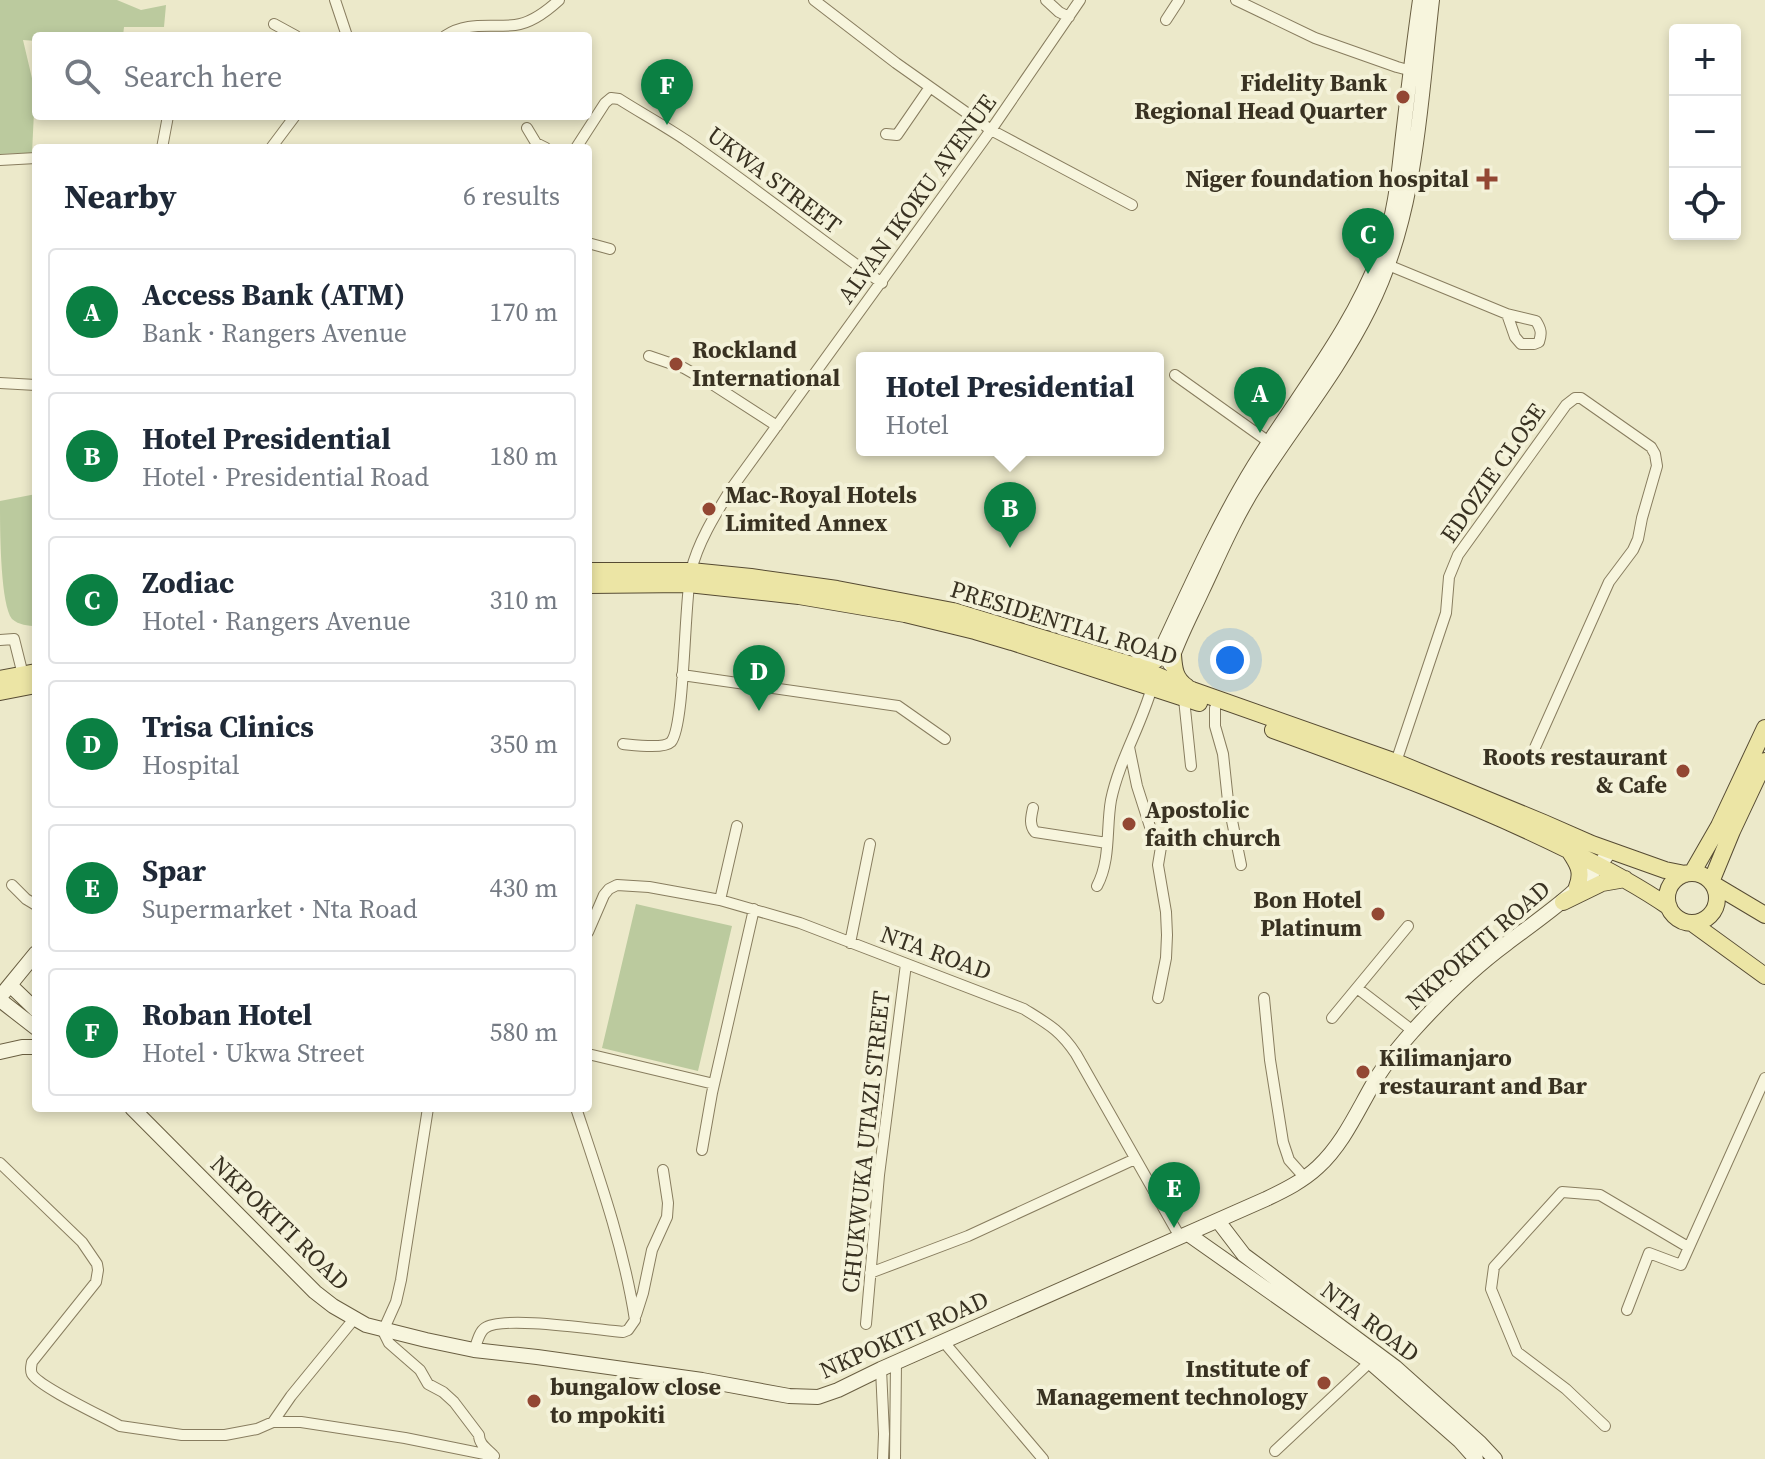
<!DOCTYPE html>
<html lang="en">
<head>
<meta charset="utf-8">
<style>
	body { margin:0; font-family:"Source Serif 4",serif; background:#f6f6f7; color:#1f2937 }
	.controls { position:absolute; right:24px; top:24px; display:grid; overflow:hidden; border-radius:8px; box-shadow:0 4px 12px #0003 }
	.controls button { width:72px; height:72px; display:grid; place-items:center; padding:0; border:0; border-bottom:2px solid #e0e1e3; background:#fff; color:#1f2937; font:40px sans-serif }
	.you { position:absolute; left:1230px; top:660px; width:28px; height:28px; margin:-20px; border:6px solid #fff; border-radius:50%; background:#1a73e8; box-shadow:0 0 0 12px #1a73e833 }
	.badge { display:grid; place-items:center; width:52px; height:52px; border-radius:50%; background:#0b8043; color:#fff; font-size:26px; font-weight:700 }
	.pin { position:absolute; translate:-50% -66px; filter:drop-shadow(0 2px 4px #0008) }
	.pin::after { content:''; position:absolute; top:42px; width:28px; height:24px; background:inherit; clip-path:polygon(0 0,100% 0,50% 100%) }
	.popup { position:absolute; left:856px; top:352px; width:308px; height:104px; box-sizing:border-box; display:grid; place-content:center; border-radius:8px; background:#fff; filter:drop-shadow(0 2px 6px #0005); font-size:26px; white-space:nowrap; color:#747a83 }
	.popup b { font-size:30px; color:#1f2937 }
	.popup::after { content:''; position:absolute; left:50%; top:100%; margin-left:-16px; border:16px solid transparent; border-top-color:#fff }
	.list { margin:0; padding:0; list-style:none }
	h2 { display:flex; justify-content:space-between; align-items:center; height:104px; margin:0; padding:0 32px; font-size:34px }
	h2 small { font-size:26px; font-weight:400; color:#747a83 }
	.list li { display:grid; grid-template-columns:52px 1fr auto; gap:24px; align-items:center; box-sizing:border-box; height:128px; margin:0 16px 16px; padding:0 16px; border:2px solid #e0e1e3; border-radius:8px }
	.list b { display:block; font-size:30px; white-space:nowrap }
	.list p { margin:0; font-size:26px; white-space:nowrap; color:#747a83 }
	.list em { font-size:26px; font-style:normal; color:#747a83 }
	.icon { flex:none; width:44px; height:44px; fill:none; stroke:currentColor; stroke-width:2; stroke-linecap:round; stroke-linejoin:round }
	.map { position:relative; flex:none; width:1765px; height:1459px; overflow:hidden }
	.search { position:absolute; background:#fff; box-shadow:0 4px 12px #0003; left:32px; top:32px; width:560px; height:88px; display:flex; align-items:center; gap:20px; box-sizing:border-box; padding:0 28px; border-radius:8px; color:#747a83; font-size:30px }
	.panel { position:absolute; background:#fff; box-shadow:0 4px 12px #0003; left:32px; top:144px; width:560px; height:968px; border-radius:8px }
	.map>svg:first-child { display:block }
	.green { fill:#bbca9e }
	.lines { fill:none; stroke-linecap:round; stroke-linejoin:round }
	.street-casing { stroke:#887d5f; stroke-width:12 }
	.secondary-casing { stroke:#6a5f42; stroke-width:16 }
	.primary-casing { stroke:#564b33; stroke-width:18 }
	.street { stroke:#f7f5dd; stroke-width:10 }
	.secondary { stroke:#f7f5dd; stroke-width:14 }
	.primary { stroke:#ece5a5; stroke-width:16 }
	.poi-dot { fill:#934733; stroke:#f4f2d9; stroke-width:3 }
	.labels { text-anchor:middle; stroke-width:8; stroke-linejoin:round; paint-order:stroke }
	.poi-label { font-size:24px; font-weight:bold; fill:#393222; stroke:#f4f2d9; text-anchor:end }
	.street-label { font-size:24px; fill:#393222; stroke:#f4f2d9 }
</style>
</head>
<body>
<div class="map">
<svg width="1765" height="1459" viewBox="0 0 1765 1459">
	<rect width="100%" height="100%" fill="#ece9ca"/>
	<path class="green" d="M0,0H117L141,10L166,5L164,27H124L123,36H36V41L23,40L35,91L32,153L0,154Z
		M36,494V626C28,626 19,625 12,619C0,603 0,527 0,501Z
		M636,904L732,926L698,1071L602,1048Z"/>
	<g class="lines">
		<g class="street-casing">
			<path id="street" d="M335,0L347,36
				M814,0L896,63L991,130L1132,205
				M1046,0L1059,12L1069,17
				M1236,0L1315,38L1397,67L1416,72
				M1166,20L1179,0
				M274,24L296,36
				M445,36C468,21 490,28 515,25C532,23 547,11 559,0
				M527,128L536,143L546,148
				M886,134L897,135L930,87
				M162,148L168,116
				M271,148L295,116
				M576,148L605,103L611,98L619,99C641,113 665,126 687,141C753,186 816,237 882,283
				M0,160L36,158
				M588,243L610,249
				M1388,265L1507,314L1536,321C1541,329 1542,333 1539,342L1534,344H1521L1515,337L1507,314
				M649,356L684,368L712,384L777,426
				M1175,375L1269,442
				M0,383L36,385
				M0,640L14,639L23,675
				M682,675L898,706L945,739
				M1184,699L1191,766
				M1215,708V726L1223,754L1228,801L1241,865
				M623,744C634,745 664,749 671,742C685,726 684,602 691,571C698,542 715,515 731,489L991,130L1080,0
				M1129,747L1137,786L1152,833L1161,847L1158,865L1166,912L1167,935L1166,958L1158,998
				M1396,762L1446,613L1449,577L1458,555L1566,405L1575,398H1581L1651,447L1655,454L1657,466L1642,518L1638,539L1633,550L1609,582L1529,761
				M1033,808C1031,817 1029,825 1035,832L1107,843
				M12,885L26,899L36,905
				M1097,886C1111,860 1106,828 1111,800C1119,761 1141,726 1152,687
				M720,900L737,826
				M588,932L604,895L609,889L617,885L649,887L693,895L720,900L800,923L1024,1009C1048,1024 1060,1030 1076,1054L1180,1237
				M850,943L870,844
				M1357,988L1413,1031
				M1264,998L1270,1060L1283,1142L1289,1160L1305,1178
				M1332,1018L1408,926
				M588,1054L714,1084
				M428,1108L401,1280L396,1302L383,1331L389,1343L420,1370L428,1384L443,1392L454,1402L479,1435C479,1444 486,1448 493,1455
				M702,1150L712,1093L754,909
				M0,1163L82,1242L97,1264L98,1270L96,1282L32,1362C31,1367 30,1370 32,1374C39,1387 104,1417 120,1426L182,1435H225L257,1429L273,1422H301L405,1438L494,1456
				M870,1273L968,1236L1135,1159
				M1627,1310L1649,1253L1681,1265L1765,1078
				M636,1315L643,1293L652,1250L667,1217L668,1203L663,1170
				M866,1324L879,1175L906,964
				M943,1341L1043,1459
				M474,1350C477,1343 479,1332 485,1328C502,1315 598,1330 623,1332L628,1330L635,1320C624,1248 599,1177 576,1108
				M881,1369L884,1434L883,1459
				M273,1422L291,1396L354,1319
				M1605,1426L1566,1389L1517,1352L1491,1289L1494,1267L1562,1192L1600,1195L1688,1247
				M1275,1451L1370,1362
				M895,1459L896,1362"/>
		</g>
		<g class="secondary-casing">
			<path id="secondary" d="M1156,661C1187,595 1216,528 1254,466C1299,393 1354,328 1383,246C1397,208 1399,167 1404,127C1409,84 1414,42 1420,0
				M1170,664C1178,639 1191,615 1202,591C1219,555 1235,517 1257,483C1294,425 1339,370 1369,309C1417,214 1420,104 1432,0
				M10,985L36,1010
				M0,997L36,953
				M0,1000L36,1028
				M0,1052L22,1047H36
				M132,1108L315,1292L333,1306L366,1325L426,1340L474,1350L537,1357L702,1380L789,1396L818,1397L838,1390L881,1369L1266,1199C1285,1190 1303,1181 1318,1167C1342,1145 1356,1114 1372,1086C1383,1066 1397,1049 1412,1032C1440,1001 1472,969 1506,944C1543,916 1583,890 1610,851
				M1218,1221L1244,1255L1395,1367L1480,1443L1495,1459
				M1188,1234L1370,1362L1460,1441L1476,1459"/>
		</g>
		<g class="primary-casing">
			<path id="primary" d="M588,571H691L751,577L837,589L953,611L1132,665L1192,690L1396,762L1544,823L1592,844L1665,870L1685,874
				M588,585L688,584L799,596L905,614L975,631L1012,642L1199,703
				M1173,655C1174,669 1175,679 1187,687
				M1133,665L1151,664L1161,651
				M0,679L36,672
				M0,692L36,685
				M1273,730C1373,766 1473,803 1568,850C1603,867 1637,885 1669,907
				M1570,852C1578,864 1583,872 1577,887
				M1692,873L1719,826L1765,728
				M1667 898a25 25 0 1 1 50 0a25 25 0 1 1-50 0Z
				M1711,882L1732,831L1765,761
				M1713,884L1765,915
				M1563,902L1602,883L1625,879
				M1692,923L1765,976"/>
		</g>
		<use href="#street" class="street"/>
		<use href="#secondary" class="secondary"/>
		<use href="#primary" class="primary"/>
	</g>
	<g class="poi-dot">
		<circle cx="1403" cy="97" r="8"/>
		<path d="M1483 167h8v8h8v8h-8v8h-8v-8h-8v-8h8z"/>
		<circle cx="676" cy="364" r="8"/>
		<circle cx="709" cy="509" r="8"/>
		<circle cx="1683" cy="771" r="8"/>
		<circle cx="1129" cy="824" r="8"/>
		<circle cx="1378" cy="914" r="8"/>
		<circle cx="1363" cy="1072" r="8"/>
		<circle cx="1324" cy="1383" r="8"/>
		<circle cx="534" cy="1401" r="8"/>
	</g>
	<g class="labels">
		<g class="poi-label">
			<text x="1387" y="91">Fidelity Bank<tspan x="1387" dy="28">Regional Head Quarter</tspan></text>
			<text x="1469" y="187">Niger foundation hospital</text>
			<text x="692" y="358" text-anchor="start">Rockland<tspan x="692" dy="28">International</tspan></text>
			<text x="725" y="503" text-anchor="start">Mac-Royal Hotels<tspan x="725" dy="28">Limited Annex</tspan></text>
			<text x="1667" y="765">Roots restaurant<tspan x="1667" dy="28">&amp; Cafe</tspan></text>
			<text x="1145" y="818" text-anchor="start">Apostolic<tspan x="1145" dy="28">faith church</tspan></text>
			<text x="1362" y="908">Bon Hotel<tspan x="1362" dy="28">Platinum</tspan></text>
			<text x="1379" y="1066" text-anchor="start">Kilimanjaro<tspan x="1379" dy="28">restaurant and Bar</tspan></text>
			<text x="1308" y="1377">Institute of<tspan x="1308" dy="28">Management technology</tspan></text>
			<text x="550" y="1395" text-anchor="start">bungalow close<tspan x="550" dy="28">to mpokiti</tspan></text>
		</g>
		<g class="street-label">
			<text transform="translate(774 180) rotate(37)" y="8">UKWA STREET</text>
			<text transform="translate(917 199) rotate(-54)" y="8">ALVAN IKOKU AVENUE</text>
			<text transform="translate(1493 473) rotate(-55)" y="8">EDOZIE CLOSE</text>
			<text transform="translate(1064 623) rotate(17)" y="8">PRESIDENTIAL ROAD</text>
			<text transform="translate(1478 945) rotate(-41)" y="8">NKPOKITI ROAD</text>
			<text transform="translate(936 953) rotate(20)" y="8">NTA ROAD</text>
			<text transform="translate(866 1142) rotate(-84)" y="8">CHUKWUKA UTAZI STREET</text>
			<text transform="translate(280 1223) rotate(44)" y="8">NKPOKITI ROAD</text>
			<text transform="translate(1370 1322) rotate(37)" y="8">NTA ROAD</text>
			<text transform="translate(904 1335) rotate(-24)" y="8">NKPOKITI ROAD</text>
		</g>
	</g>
</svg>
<div class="controls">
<button>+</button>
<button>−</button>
<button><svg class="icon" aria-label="locate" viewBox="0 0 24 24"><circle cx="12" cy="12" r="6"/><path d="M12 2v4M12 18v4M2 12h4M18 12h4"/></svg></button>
</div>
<div class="you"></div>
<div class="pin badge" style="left:1260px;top:433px">A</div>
<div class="pin badge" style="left:1010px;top:548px">B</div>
<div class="popup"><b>Hotel Presidential</b>Hotel</div>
<div class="pin badge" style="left:1368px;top:274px">C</div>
<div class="pin badge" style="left:759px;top:711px">D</div>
<div class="pin badge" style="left:1174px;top:1228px">E</div>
<div class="pin badge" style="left:667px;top:125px">F</div>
<div class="search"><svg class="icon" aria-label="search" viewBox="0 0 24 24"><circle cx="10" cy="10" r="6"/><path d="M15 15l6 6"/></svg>Search here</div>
<section class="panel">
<h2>Nearby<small>6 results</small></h2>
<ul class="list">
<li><span class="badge">A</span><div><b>Access Bank (ATM)</b><p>Bank · Rangers Avenue</p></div><em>170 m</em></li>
<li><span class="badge">B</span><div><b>Hotel Presidential</b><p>Hotel · Presidential Road</p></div><em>180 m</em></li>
<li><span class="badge">C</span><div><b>Zodiac</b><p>Hotel · Rangers Avenue</p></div><em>310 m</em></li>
<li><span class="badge">D</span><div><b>Trisa Clinics</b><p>Hospital</p></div><em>350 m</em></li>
<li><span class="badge">E</span><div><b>Spar</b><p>Supermarket · Nta Road</p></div><em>430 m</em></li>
<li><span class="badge">F</span><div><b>Roban Hotel</b><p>Hotel · Ukwa Street</p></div><em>580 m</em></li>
</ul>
</section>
</div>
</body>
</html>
